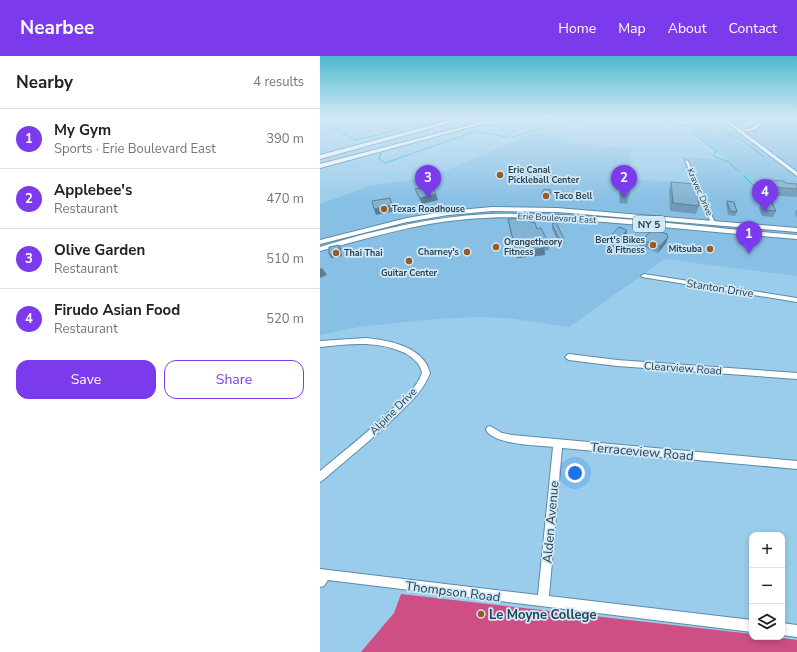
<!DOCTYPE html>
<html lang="en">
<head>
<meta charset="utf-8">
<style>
	body { margin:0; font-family:"Nunito Sans",sans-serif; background:#f2f2f2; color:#222 }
	.controls { position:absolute; right:12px; bottom:12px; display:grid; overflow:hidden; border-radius:8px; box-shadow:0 2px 6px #0003 }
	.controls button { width:36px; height:36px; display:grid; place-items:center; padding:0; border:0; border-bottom:1px solid #e0e0e0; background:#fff; color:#222; font:20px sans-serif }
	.you { position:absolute; left:255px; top:417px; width:14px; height:14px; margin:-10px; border:3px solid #fff; border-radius:50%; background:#1a73e8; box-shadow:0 0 0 6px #1a73e833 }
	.badge { display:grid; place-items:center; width:26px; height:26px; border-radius:50%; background:#7c3aed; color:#fff; font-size:13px; font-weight:700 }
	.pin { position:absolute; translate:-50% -33px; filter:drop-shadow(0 1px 2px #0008) }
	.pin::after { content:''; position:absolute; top:21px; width:14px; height:12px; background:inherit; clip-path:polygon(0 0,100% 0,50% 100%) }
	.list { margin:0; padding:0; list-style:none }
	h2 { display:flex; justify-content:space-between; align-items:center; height:52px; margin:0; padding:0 16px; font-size:17px }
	h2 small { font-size:13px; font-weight:400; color:#767676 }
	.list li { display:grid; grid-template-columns:26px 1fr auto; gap:12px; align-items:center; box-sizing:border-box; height:60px; padding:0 16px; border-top:1px solid #e0e0e0 }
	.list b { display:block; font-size:15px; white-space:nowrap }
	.list p { margin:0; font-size:13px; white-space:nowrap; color:#767676 }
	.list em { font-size:13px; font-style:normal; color:#767676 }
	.actions { display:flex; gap:8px; padding:12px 16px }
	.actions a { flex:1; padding:9px 0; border:1px solid #7c3aed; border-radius:12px; text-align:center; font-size:14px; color:#7c3aed }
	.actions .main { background:#7c3aed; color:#fff }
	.icon { flex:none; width:22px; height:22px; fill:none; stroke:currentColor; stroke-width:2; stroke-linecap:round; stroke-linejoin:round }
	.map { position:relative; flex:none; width:477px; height:596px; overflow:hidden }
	header { display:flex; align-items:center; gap:24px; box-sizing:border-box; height:56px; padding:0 20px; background:#7c3aed; color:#fff }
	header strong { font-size:19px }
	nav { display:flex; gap:22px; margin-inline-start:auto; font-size:14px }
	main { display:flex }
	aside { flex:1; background:#fff }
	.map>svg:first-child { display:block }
	.built { fill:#88c0e5 }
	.forest { fill:#cd4f84 }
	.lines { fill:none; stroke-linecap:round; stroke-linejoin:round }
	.stream { stroke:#04c1a5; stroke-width:1 }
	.minor-casing { stroke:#5b8ba9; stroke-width:2 }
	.major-casing { stroke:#5b8ba9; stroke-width:2 }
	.highway-casing { stroke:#5b8ba9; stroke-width:2 }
	.minor { fill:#fff; fill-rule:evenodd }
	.major { fill:#fff; fill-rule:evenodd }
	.highway { fill:#fff; fill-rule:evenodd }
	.wall { fill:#709ab5 }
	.shaded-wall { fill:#5b7d94 }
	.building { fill:#82b3d3; stroke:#5b7d94 }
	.poi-dot { fill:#9a5a23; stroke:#d0e9f9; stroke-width:1.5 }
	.labels { text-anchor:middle; stroke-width:3.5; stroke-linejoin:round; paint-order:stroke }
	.far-poi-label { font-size:9px; font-weight:bold; fill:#2a3f4c; stroke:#d0e9f9; text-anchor:start }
	.far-street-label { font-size:9px; fill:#2a3f4c; stroke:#d0e9f9 }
	.shield { fill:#d0e9f9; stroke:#5c7280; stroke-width:1 }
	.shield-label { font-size:10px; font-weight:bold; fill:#2a3f4c }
	.street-label { font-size:11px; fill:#2a3f4c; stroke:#d0e9f9 }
	.near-street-label { font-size:13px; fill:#2a3f4c; stroke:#d0e9f9 }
	.near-poi-label { font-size:13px; font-weight:bold; fill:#2a3f4c; stroke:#d0e9f9; text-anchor:start }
</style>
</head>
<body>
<header>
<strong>Nearbee</strong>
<nav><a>Home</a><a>Map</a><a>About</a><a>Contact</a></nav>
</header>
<main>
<aside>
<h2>Nearby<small>4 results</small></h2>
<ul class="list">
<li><span class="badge">1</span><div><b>My Gym</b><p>Sports · Erie Boulevard East</p></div><em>390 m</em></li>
<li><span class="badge">2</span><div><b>Applebee's</b><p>Restaurant</p></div><em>470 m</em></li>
<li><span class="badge">3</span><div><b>Olive Garden</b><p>Restaurant</p></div><em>510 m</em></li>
<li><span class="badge">4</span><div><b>Firudo Asian Food</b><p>Restaurant</p></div><em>520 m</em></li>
</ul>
<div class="actions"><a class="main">Save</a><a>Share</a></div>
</aside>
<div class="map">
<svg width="477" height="596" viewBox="0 0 477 596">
	<rect width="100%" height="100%" fill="#9accec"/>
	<path class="built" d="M448,61H477V220L345,203L249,271L188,262L155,261L115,263L38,271L0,279V148L49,130L114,120L218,75L260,89L312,92L309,123L371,127L362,101L408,104L377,79L375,74L387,76L428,75L432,74Z"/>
	<path class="forest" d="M81,538L432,578V581H455L477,584V596H41L74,557Z"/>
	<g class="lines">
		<path class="stream" d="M331,61L388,75
			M0,68L16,73L35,84
			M230,69L277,61
			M373,73L375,79L396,95L393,100L409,106L419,116
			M406,78L419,82L443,100
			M193,81L227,70
			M35,84L66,77L112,61
			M61,97L59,103L65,107L156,75L186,81
			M424,120L438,134"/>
		<g class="minor-casing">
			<path id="minor" d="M446,61H449L434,74L419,76L417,75L432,72Z
				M365,104L368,105L395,167V168L391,167Z
				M324,218L477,242V246L322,221L321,220Z
				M46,282C69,284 104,291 110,317C103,337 84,352 69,367C47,387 25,405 3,424L0,426V415C22,397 45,378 66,359C79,347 96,334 102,317C100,307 93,302 85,297C57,284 29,288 0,291V285Z
				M249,298L297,304L477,317V323L297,310L249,304L247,303L245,301L247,299Z
				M170,370L182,377L192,379L477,405V413L242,392L229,540L432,564V576L8,524L4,530L0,531V513L218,539L233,391C218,389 174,389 166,374L167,371Z
				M462,567L477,569V581L462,579Z"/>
		</g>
		<g class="major-casing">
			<path id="major" d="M404,61L477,116V120L399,61Z
				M172,151L237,152L477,172V176L237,156L172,155L128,159L87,166L0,188V184L87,162L128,155Z
				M168,158C271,156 374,171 477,179V183C413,178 348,171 284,166C239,163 193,159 148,163C97,167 49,182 0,195V191C55,174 110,161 168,158Z"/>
		</g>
		<g class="highway-casing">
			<path id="highway" d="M142,61H151L0,103V99Z
				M220,61H264L194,65L158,69L0,112V108L158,67Z"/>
		</g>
		<use href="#minor" class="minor"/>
		<use href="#major" class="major"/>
		<use href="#highway" class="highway"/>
	</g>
	<path class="wall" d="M416,61H432L425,67L414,65Z
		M448,124L465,127L477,128V141L448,139L444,132Z
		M351,126L379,150L376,158L350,155L349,134Z
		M301,130L310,131L307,148L299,147Z
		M95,133L116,138L118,144L102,148L97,139Z
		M231,138L229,143H222L221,139Z
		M445,144L456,155L453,161L442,160L439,153L441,146L444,147Z
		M407,145L417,156L415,160L408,159L406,149Z
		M477,153V162L475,157Z
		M188,163L217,173L229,188V194L225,195V199L197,202L189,170Z
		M232,168L244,183V187L239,188L232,173Z
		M307,174L306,180L295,193L286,191L287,184Z
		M348,181L346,187L338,197L320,190L322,184Z"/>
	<path class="shaded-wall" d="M428,61H432L425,67L427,62Z
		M231,134V138L229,143V139Z
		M116,138L118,144L102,148L100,142Z
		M70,142L75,155L56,159L54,153Z
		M307,174L306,180L295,193L296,187Z
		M348,181L346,187L338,197L340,190Z
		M239,183H244V187L239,188Z
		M19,189L21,193L22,200L11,202L9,198Z
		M224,192L225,199L197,202L196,196Z
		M2,212L7,219L0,222V213Z"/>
	<path class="building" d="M448,124L464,125L465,127L477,128V133L452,131Z
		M351,126L376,128L379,150L353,147Z
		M112,130L116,138L100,142L95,133Z
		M301,130L310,131L309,139H300Z
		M224,133L231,134L229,139H221Z
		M70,142L72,149L54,153L52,145Z
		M445,144L451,145L456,155L445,154L441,146L446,147Z
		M407,145L414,146L417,156L410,155Z
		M198,162L215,167L217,173L221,172L229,188L223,189L224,192L196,196L188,163Z
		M236,166L244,183H239L232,168Z
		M299,171L307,174L296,187L287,184Z
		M335,174L347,178L348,181L340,190L322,184L331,175Z
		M19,189V196L9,198V191Z"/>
	<linearGradient id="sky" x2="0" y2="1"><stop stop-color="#4db9cd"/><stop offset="0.42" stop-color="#d2e8f6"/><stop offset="1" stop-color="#d2e8f6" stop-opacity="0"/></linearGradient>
	<rect width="477" height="145" fill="url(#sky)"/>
	<g class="poi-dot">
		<circle cx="180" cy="119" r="4"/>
		<circle cx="226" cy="140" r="4"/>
		<circle cx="64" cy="153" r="4"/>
		<circle cx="333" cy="189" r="4"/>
		<circle cx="176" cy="191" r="4"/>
		<circle cx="390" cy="193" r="4"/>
		<circle cx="147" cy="196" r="4"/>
		<circle cx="16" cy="197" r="4"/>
		<circle cx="89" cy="205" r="4"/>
		<circle cx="161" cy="558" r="4"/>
	</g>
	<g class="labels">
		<g class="far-poi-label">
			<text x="188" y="117">Erie Canal<tspan x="188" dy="10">Pickleball Center</tspan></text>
			<text x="234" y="143">Taco Bell</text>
			<text x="72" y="156">Texas Roadhouse</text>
			<text x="325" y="187" text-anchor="end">Bert's Bikes<tspan x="325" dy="10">&amp; Fitness</tspan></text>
			<text x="184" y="189">Orangetheory<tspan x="184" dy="10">Fitness</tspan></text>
			<text x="382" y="196" text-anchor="end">Mitsuba</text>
			<text x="139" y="199" text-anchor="end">Charney's</text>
			<text x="24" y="200">Thai Thai</text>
			<text x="89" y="220" text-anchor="middle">Guitar Center</text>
		</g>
		<g class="far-street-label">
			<text transform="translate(380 136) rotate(66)" y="3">Kravec Drive</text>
			<text transform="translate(237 162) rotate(3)" y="3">Erie Boulevard East</text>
		</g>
		<rect class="shield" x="313" y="160" width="32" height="16" rx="3"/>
		<g class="shield-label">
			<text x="329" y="172">NY 5</text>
		</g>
		<g class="street-label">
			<text transform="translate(400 232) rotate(9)" y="4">Stanton Drive</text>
			<text transform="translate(363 312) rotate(4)" y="4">Clearview Road</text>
			<text transform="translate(73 355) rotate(-45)" y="4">Alpine Drive</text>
		</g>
		<g class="near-street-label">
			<text transform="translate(322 395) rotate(5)" y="5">Terraceview Road</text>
			<text transform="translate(230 466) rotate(-85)" y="5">Alden Avenue</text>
			<text transform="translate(133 535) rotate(7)" y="5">Thompson Road</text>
		</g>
		<g class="near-poi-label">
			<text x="169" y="563">Le Moyne College</text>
		</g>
	</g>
</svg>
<div class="controls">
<button>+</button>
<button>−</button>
<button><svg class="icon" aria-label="layers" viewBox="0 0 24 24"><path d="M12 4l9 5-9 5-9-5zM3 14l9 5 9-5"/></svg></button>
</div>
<div class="you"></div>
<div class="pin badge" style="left:429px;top:198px">1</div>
<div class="pin badge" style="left:304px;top:142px">2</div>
<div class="pin badge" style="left:108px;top:142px">3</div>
<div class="pin badge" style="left:445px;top:156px">4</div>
</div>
</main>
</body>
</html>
